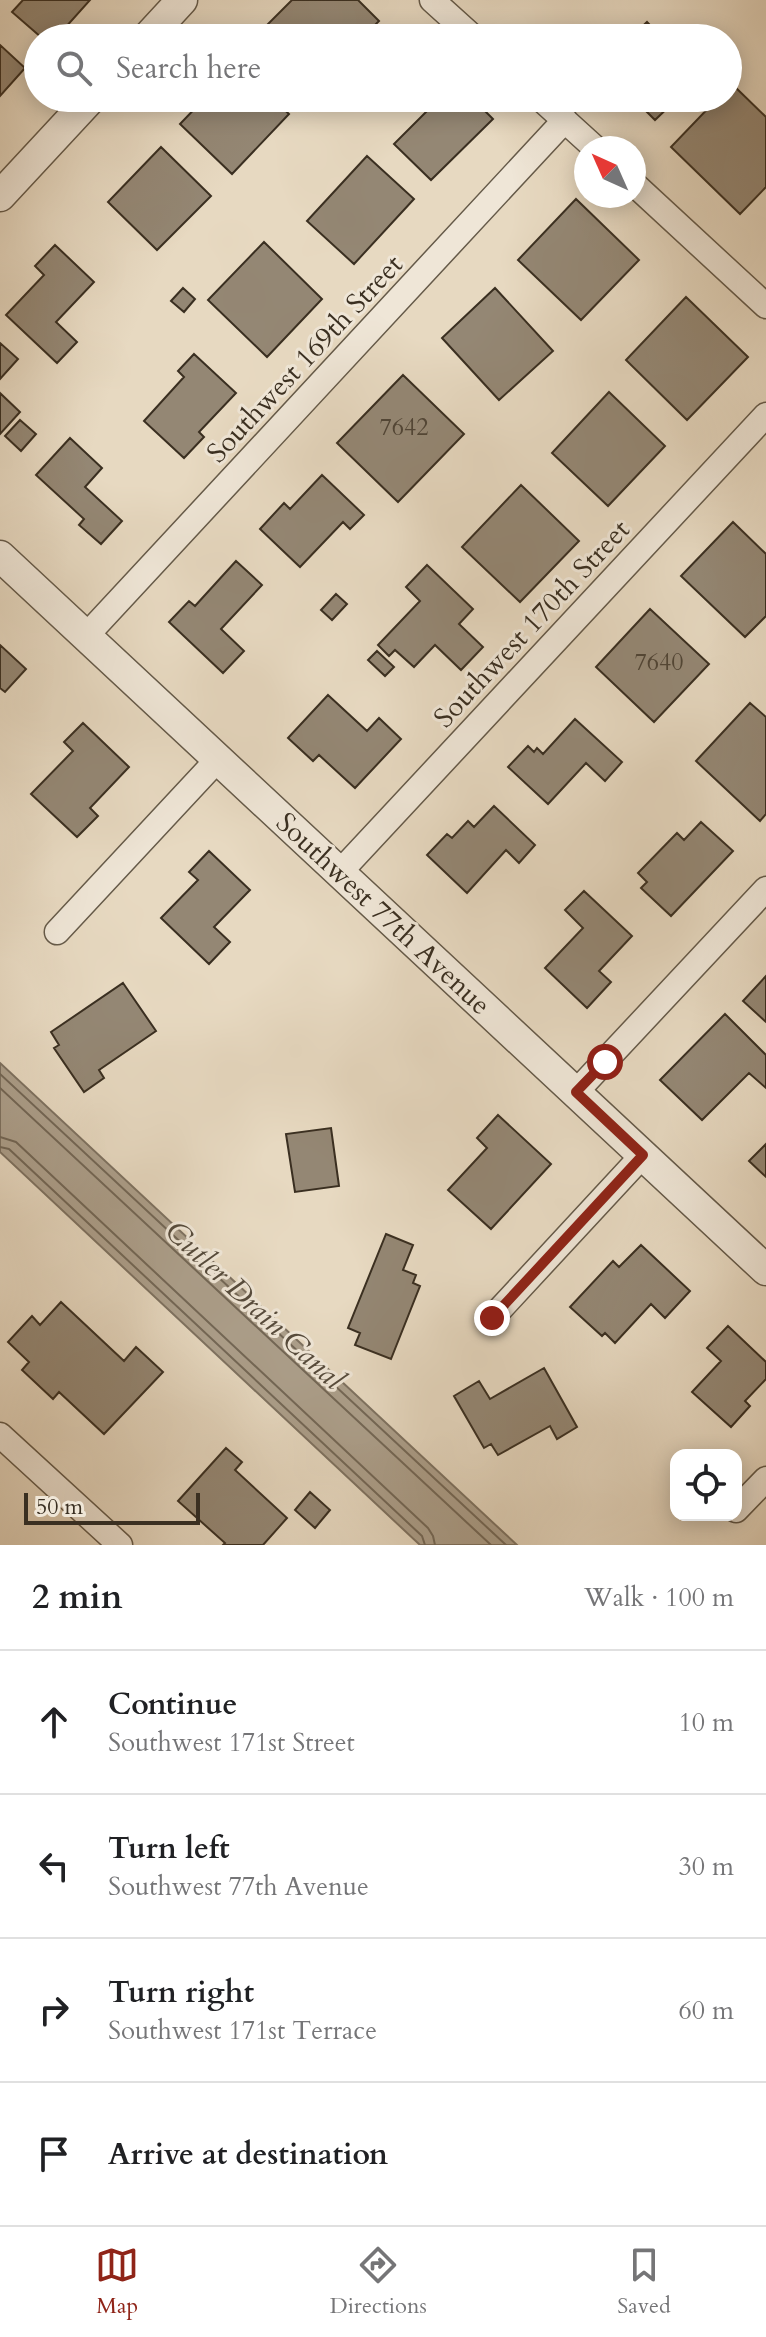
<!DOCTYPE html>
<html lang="en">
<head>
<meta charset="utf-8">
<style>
	body { margin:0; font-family:Cardo,serif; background:#f2f2f2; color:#202124 }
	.controls { position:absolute; right:24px; bottom:24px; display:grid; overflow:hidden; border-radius:16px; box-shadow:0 4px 20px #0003 }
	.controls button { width:72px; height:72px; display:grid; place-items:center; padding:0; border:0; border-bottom:2px solid #e0e0e0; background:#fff; color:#202124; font:40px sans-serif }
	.compass { position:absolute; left:574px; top:136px; width:72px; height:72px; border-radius:50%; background:#fff; box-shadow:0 4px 20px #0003; rotate:315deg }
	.scale { position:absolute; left:24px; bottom:20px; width:176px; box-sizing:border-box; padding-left:8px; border:4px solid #3a2f21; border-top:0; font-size:22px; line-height:28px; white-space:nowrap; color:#3a2f21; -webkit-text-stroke:6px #efe6d7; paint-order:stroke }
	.stop { position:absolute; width:24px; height:24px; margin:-18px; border:6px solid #8f2418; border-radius:50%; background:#fff }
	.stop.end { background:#8f2418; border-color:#fff; box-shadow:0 2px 8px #0008 }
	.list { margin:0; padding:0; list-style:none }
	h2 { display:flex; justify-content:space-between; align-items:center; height:104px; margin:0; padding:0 32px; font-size:34px }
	h2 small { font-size:26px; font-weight:400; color:#757577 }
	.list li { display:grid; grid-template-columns:52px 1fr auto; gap:24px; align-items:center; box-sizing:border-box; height:144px; padding:0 32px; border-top:2px solid #e0e0e0 }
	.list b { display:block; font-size:30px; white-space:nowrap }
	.list p { margin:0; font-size:26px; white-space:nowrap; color:#757577 }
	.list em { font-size:26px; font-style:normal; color:#757577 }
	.icon { flex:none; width:44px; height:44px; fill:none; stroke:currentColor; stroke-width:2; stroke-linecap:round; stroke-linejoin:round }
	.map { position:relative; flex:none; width:766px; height:1545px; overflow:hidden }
	.search { position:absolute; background:#fff; box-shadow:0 4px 20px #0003; left:24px; right:24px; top:24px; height:88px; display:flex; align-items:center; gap:20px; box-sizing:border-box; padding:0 28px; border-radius:44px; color:#757577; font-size:30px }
	.sheet { height:680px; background:#fff }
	nav { display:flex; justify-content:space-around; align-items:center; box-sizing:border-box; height:112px; border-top:2px solid #e0e0e0; background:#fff; font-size:22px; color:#757577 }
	nav a { display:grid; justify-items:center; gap:4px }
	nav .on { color:#8f2418 }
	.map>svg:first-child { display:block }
	.water { fill:#ac9f8b; stroke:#7e7261; stroke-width:2 }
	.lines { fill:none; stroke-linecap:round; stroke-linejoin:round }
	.shore { stroke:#736756; stroke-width:2 }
	.building { fill:#948774; stroke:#3a2f21; stroke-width:2 }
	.minor-casing { stroke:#655a49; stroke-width:27 }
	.tertiary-casing { stroke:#655a49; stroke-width:33 }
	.minor { stroke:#efe6d7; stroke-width:24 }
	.tertiary { stroke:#efe6d7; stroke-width:30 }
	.route { stroke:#8f2418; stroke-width:10 }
	.labels { text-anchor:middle; stroke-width:6; stroke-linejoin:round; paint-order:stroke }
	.number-label { font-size:24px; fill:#504536 }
	.street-label { font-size:28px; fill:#3a2f21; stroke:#efe6d7 }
	.water-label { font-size:30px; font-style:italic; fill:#564b3c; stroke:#efe6d7 }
</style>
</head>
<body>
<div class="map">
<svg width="766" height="1545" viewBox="0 0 766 1545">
	<rect width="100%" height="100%" fill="#e7d9c1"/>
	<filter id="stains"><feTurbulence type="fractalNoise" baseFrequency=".0025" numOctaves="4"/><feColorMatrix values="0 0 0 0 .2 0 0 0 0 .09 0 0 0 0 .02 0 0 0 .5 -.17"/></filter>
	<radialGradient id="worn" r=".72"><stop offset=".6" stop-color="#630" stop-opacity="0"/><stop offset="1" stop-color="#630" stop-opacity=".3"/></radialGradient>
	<path class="water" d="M0,1063L517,1545H420L0,1152Z"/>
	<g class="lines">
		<path class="shore" d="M0,1074L506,1545
			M0,1088L491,1545
			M0,1137L16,1142L428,1528L433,1536L435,1545
			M0,1147L9,1149L422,1536L425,1545"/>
	</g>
	<path class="building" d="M23,0H90L56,38H42L12,12Z
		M292,0H358L379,21L362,38H277L266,26Z
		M647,22L662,38H630Z
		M0,45L25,68L0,96Z
		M732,84L766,117V187L740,214L671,147L718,98H728V88Z
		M205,98H272L289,114L232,174L180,124Z
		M440,98H472L493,119L431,180L394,144Z
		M633,98H678L655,120Z
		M161,147L211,196L157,250L108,202Z
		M367,156L414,199L354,264L307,221Z
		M576,199L639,260L581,320L518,260Z
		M264,242L322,299L267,357L208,300Z
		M55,245L94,282L56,322L77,342L57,363L6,315L44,275L35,266Z
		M183,288L195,299L184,312L171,301Z
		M495,288L553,351L499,400L442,338Z
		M686,297L748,357L687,420L626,360Z
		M0,343L18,359L0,379Z
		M194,354L236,393L199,432L204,437L184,458L144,421L184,377L178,371Z
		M403,375L464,434L398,502L337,443Z
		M609,392L665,446L608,506L552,453Z
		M0,393L20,412L0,434Z
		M20,420L36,434L21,451L5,436Z
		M70,438L102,468L85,487L122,521L101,544L79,525L84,519L36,475Z
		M322,475L364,515L350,529L343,522L300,567L260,529L284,503L290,509Z
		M521,485L579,541L520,602L462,547Z
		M733,522L766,554V616L745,637L681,576Z
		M236,561L262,585L221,629L244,651L223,673L169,622L189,601L195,606Z
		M427,565L473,609L459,624L483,647L461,670L435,645L414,667L395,650L389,656L378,645L420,601L406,587Z
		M336,594L347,604L332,620L321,610Z
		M650,609L709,664L654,722L596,667Z
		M0,645L26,669L5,692L0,688Z
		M377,651L394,667L385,676L368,660Z
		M328,695L367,731L379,718L401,739L355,788L319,755L313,761L288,738Z
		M750,703L766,717V814L760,821L696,761Z
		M575,719L622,762L605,781L586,763L548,804L508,767L528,746L534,752L537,748L543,754Z
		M83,723L129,767L90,808L98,816L77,837L31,794L73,751L64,742Z
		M494,806L535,845L519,863L506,850L467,893L427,855L447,834L452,838L468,821L474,827Z
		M701,822L733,851L671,916L641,888L647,882L638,873L677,833L684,840Z
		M209,851L250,890L214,927L230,942L209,964L161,918L198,880L189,872Z
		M584,891L632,936L599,971L611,982L587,1008L545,968L583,928L565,910Z
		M766,976V1022L743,1001Z
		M123,983L156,1031L99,1070L104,1078L84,1092L54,1048L59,1045L51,1032Z
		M725,1014L766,1055V1088L749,1073L702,1120L660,1080Z
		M498,1115L551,1164L491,1229L448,1190L487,1148L477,1138Z
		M331,1128L339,1186L295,1192L286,1134Z
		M766,1144V1177L749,1161Z
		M386,1234L413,1245L403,1270L416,1275L413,1283L420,1286L391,1359L355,1345L360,1333L348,1328Z
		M641,1245L690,1291L665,1318L651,1304L615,1343L605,1333L602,1336L570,1307L613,1261L619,1267Z
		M61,1302L124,1361L136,1347L163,1372L104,1434L59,1392L53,1399L22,1370L29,1362L8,1342L32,1316L40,1325Z
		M728,1326L766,1362V1379L745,1401L750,1406L731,1427L692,1392L721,1361L707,1348Z
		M544,1368L577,1427L557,1439L550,1426L498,1455L491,1444L484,1448L454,1396L479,1381L490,1399Z
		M226,1448L242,1462L235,1470L287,1518L263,1545H223L225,1543L178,1501Z
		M310,1492L330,1510L315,1528L295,1510Z"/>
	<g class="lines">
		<g class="minor-casing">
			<path id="minor" d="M432,0L474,38
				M540,98L595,148
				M634,184L766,306
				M86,636L565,120
				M340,872L766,415
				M57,932L219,758
				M576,1092L766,889
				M492,1318L643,1155
				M0,1435L120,1545
				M736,1510L766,1479"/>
		</g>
		<g class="tertiary-casing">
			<path id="tertiary" d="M147,38L182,0
				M0,196L91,98
				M0,556L766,1270"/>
		</g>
		<use href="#minor" class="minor"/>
		<use href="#tertiary" class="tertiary"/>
	</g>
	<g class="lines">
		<path class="route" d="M492,1318L643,1155L576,1092L605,1062"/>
	</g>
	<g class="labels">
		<g class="number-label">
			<text x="404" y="435">7642</text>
			<text x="659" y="670">7640</text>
		</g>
		<g class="street-label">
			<text transform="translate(304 358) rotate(-47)" y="10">Southwest 169th Street</text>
			<text transform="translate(531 623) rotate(-47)" y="10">Southwest 170th Street</text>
			<text transform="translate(384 913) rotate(43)" y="10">Southwest 77th Avenue</text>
		</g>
		<g class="water-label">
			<text transform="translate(255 1305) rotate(43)" y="10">Cutler Drain Canal</text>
		</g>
	</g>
	<rect width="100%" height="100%" filter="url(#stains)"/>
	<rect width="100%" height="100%" fill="url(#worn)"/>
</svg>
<div class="controls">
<button><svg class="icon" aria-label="locate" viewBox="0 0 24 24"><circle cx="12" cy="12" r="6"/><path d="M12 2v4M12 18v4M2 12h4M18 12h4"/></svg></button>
</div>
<svg class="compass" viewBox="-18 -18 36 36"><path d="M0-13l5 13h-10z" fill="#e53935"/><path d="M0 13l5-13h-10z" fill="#757577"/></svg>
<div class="scale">50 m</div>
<div class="stop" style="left:605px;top:1062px"></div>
<div class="stop end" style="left:492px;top:1318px"></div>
<div class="search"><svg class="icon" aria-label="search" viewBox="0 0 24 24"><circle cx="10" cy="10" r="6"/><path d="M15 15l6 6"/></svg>Search here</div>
</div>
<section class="sheet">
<h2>2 min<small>Walk · 100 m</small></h2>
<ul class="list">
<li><svg class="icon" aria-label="ahead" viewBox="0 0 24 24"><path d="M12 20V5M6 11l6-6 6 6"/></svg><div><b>Continue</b><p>Southwest 171st Street</p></div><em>10 m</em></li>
<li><svg class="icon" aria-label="left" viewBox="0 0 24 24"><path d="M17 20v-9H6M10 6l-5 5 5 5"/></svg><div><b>Turn left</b><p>Southwest 77th Avenue</p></div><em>30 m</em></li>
<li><svg class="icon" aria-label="right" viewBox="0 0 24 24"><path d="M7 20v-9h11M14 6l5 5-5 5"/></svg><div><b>Turn right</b><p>Southwest 171st Terrace</p></div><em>60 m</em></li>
<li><svg class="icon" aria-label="arrive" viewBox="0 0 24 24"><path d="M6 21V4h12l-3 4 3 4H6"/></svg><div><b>Arrive at destination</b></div></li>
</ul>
</section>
<nav>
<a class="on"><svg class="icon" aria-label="map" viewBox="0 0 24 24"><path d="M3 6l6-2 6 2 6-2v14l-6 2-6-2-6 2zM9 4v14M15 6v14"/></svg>Map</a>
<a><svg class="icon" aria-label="directions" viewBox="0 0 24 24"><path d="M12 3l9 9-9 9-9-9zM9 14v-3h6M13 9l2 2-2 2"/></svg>Directions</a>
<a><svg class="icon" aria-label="saved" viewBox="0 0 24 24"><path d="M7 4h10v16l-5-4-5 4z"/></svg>Saved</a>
</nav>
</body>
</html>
